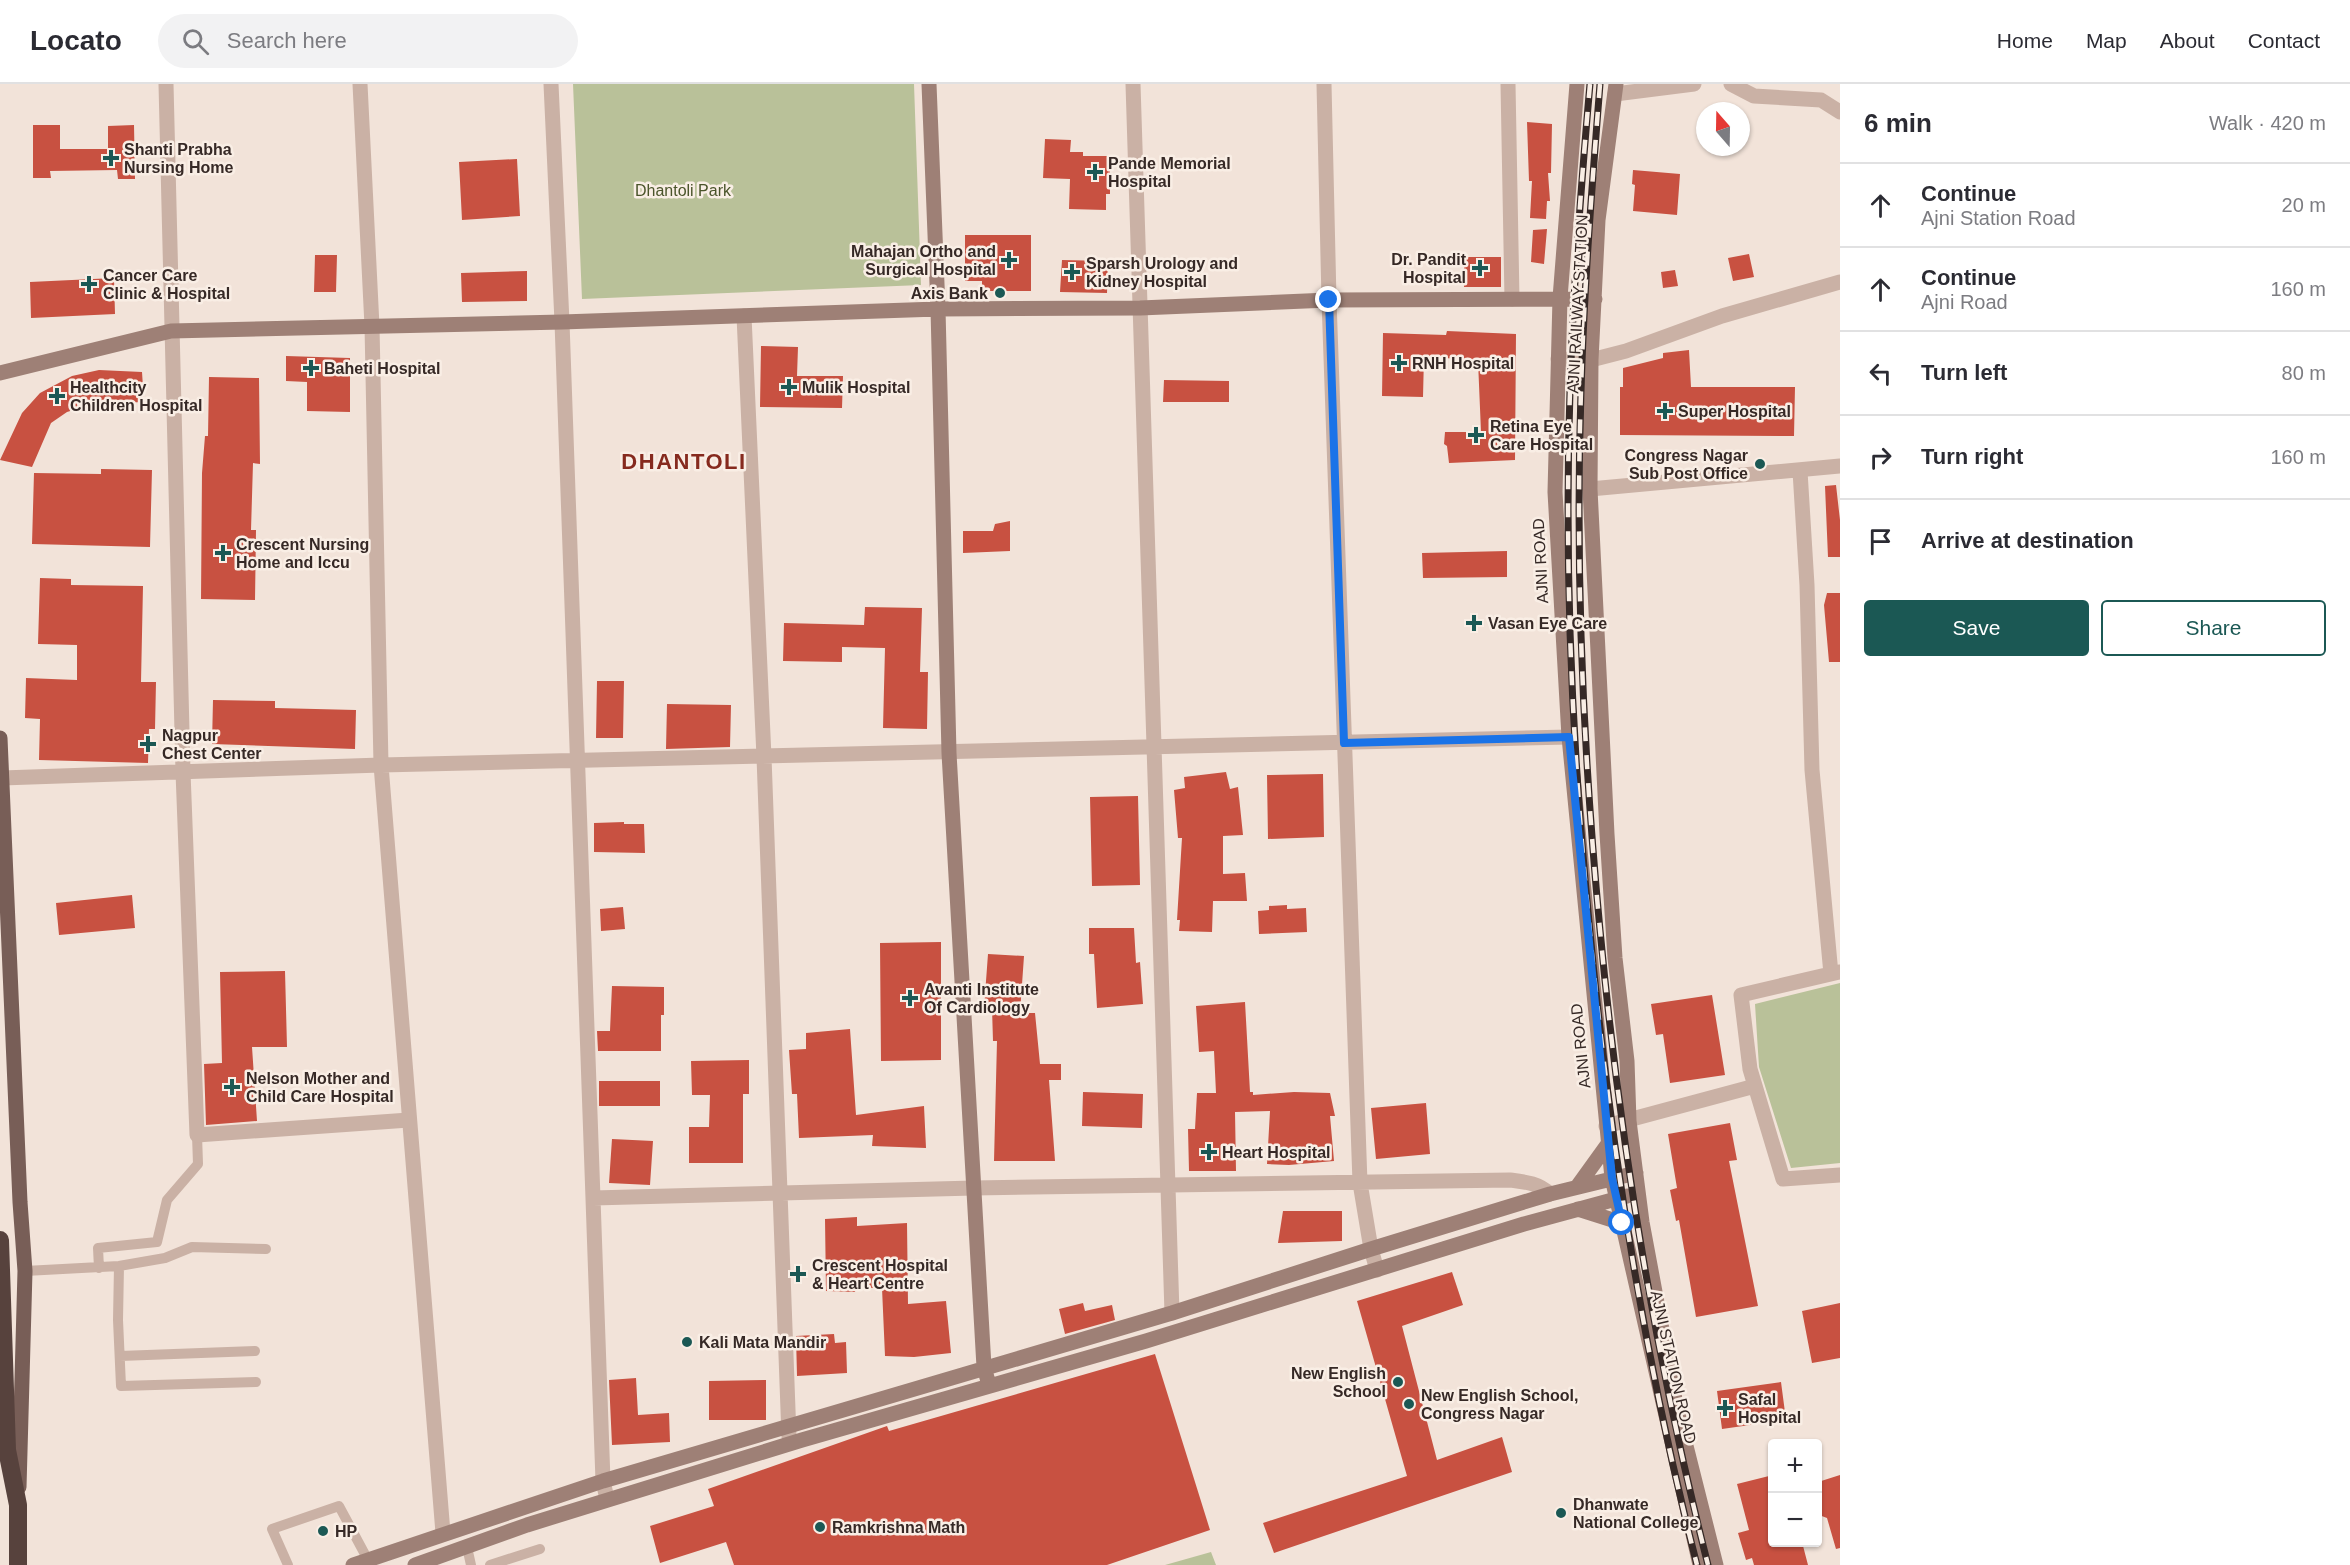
<!DOCTYPE html>
<html lang="en">
<head>
<meta charset="utf-8">
<style>
	body { margin:0; font-family:Arial,sans-serif; background:#f2f2f3; color:#2b2b33 }
	.controls { position:absolute; right:18px; bottom:18px; display:grid; overflow:hidden; border-radius:6px; box-shadow:0 2px 4px #0004 }
	.controls button { width:54px; height:54px; display:grid; place-items:center; padding:0; border:0; border-bottom:2px solid #e1e1e2; background:#fff; color:#2b2b33; font:30px sans-serif }
	.compass { position:absolute; left:1696px; top:18px; width:54px; height:54px; border-radius:50%; background:#fff; box-shadow:0 2px 4px #0004; rotate:340deg }
	.stop { position:absolute; width:18px; height:18px; margin:-14px; border:4px solid #1a73e8; border-radius:50%; background:#fff }
	.stop.end { background:#1a73e8; border-color:#fff; box-shadow:0 2px 6px #0008 }
	.list { margin:0; padding:0; list-style:none }
	h2 { display:flex; justify-content:space-between; align-items:center; height:78px; margin:0; padding:0 24px; font-size:26px }
	h2 small { font-size:20px; font-weight:400; color:#7c7c81 }
	.list li { display:grid; grid-template-columns:39px 1fr auto; gap:18px; align-items:center; box-sizing:border-box; height:84px; padding:0 24px; border-top:2px solid #e1e1e2 }
	.list b { display:block; font-size:22px; white-space:nowrap }
	.list p { margin:0; font-size:20px; white-space:nowrap; color:#7c7c81 }
	.list em { font-size:20px; font-style:normal; color:#7c7c81 }
	.actions { display:flex; gap:12px; padding:18px 24px }
	.actions a { flex:1; padding:14px 0; border:2px solid #1b5854; border-radius:6px; text-align:center; font-size:21px; color:#1b5854 }
	.actions .main { background:#1b5854; color:#fff }
	.icon { flex:none; width:33px; height:33px; fill:none; stroke:currentColor; stroke-width:2; stroke-linecap:round; stroke-linejoin:round }
	.map { position:relative; flex:none; width:1840px; height:1481px; overflow:hidden }
	header { display:flex; align-items:center; gap:36px; box-sizing:border-box; height:84px; padding:0 30px; background:#fff; border-bottom:2px solid #e1e1e2 }
	header strong { font-size:28px }
	nav { display:flex; gap:33px; margin-inline-start:auto; font-size:21px }
	.search { width:420px; height:54px; background:#f2f2f3; display:flex; align-items:center; gap:15px; box-sizing:border-box; padding:0 21px; border-radius:33px; color:#7c7c81; font-size:22px }
	main { display:flex }
	aside { flex:1; background:#fff }
	.map>svg:first-child { display:block }
	.green { fill:#b9c199 }
	.building { fill:#c85141 }
	.lines { fill:none; stroke-linecap:round; stroke-linejoin:round }
	.lane { stroke:#cab1a5; stroke-width:10 }
	.street { stroke:#cab1a5; stroke-width:15 }
	.secondary { stroke:#9e8076; stroke-width:15 }
	.primary { stroke:#785e57; stroke-width:15 }
	.highway { stroke:#57423d; stroke-width:18 }
	.rail-casing { stroke:#362926; stroke-width:7 }
	.rail { stroke:#f9eee5; stroke-width:4.5; stroke-dasharray:14; stroke-linecap:butt }
	.route { stroke:#1a73e8; stroke-width:8 }
	.poi-dot { fill:#1b5854; stroke:#f9eee5; stroke-width:2 }
	.labels { text-anchor:middle; stroke-width:5; stroke-linejoin:round; paint-order:stroke }
	.poi-label { font-size:16px; font-weight:bold; fill:#362926; stroke:#f9eee5; text-anchor:start }
	.park-label { font-size:16px; fill:#4a542a; stroke:#f9eee5 }
	.street-label { font-size:16px; fill:#362926; stroke:#f9eee5 }
	.district-label { font-size:22px; font-weight:bold; letter-spacing:1.5px; fill:#862a1e; stroke:#f9eee5 }
</style>
</head>
<body>
<header>
<strong>Locato</strong>
<div class="search"><svg class="icon" aria-label="search" viewBox="0 0 24 24"><circle cx="10" cy="10" r="6"/><path d="M15 15l6 6"/></svg>Search here</div>
<nav><a>Home</a><a>Map</a><a>About</a><a>Contact</a></nav>
</header>
<main>
<div class="map">
<svg width="1840" height="1481" viewBox="0 0 1840 1481">
	<rect width="100%" height="100%" fill="#f2e3d9"/>
	<path class="green" d="M573,0H914L921,201L582,215Z
		M1840,899V1079L1791,1084L1759,983L1755,920Z
		M1211,1468L1216,1481H1165Z"/>
	<path class="building" d="M1527,38L1552,40L1551,89H1548L1550,117H1547L1546,135L1530,134L1532,97H1529Z
		M33,41H60V65H108V42L134,41L135,95H118L117,86L50,87L51,94H33Z
		M1045,55L1071,56L1070,68H1083V72H1110V110H1106V126L1069,125L1070,95L1043,94Z
		M517,75L520,132L462,136L459,78Z
		M1633,86L1680,90L1677,131L1633,127L1635,101L1632,100Z
		M1547,145L1544,180L1531,178L1533,146Z
		M965,151H1031V207H982V197H965Z
		M1749,170L1754,193L1733,197L1728,174Z
		M315,171H337L336,208H314Z
		M1464,173H1501V203H1464Z
		M1062,176L1108,177L1107,209L1060,208Z
		M1675,186L1678,202L1663,204L1661,188Z
		M527,187V217L462,218L461,189Z
		M114,194L115,230L31,234L30,198Z
		M1447,247L1516,250L1515,376L1449,379L1447,362L1444,360L1445,348H1481L1478,277L1424,272L1423,313L1382,312L1383,249L1446,251Z
		M761,262L798,263L797,292H843L842,324L760,323Z
		M1689,266L1691,303H1795L1794,352L1620,351V303H1623V284L1663,274V269Z
		M286,272L350,274V328L307,327V298L286,297Z
		M99,286L142,288L144,318L93,320L67,328L51,339L32,383L0,376L22,329L40,309L72,292Z
		M209,293L259,294L260,380L253,379L251,446H256L255,516L201,515L202,389L205,352H208Z
		M1164,296L1229,297V318H1163Z
		M101,385L152,386L150,463L32,460L34,389L101,390Z
		M1836,401L1840,436V473H1828L1825,402Z
		M1010,437V467L963,469V447H993L995,440Z
		M1507,467V493L1423,494L1422,469Z
		M40,494L71,495V501L143,502L141,598H156L155,645H149L148,679L39,676L40,635L25,634L26,594L77,596V561L38,560Z
		M1827,509H1840V578H1829L1824,521Z
		M865,523L922,524L920,588H928L927,645L883,644L885,564L842,563V578L783,577L784,539L864,541Z
		M597,597H624L623,654H596Z
		M213,616L275,617V624L356,626L355,665L212,660Z
		M667,620L731,621L730,663L666,665Z
		M1226,688L1230,705L1238,703L1243,751L1223,752V790L1245,789L1247,817H1213L1212,848L1179,847L1180,836H1177L1182,754H1178L1174,706L1185,704L1184,693Z
		M1323,690L1324,753L1268,755L1267,691Z
		M1138,712L1140,801L1092,802L1090,713Z
		M624,738V740H644L645,769L594,768V739Z
		M132,811L135,844L59,851L56,819Z
		M1287,821V825L1306,824L1307,848L1259,850L1258,827L1269,826V822Z
		M623,823L625,845L601,847L600,825Z
		M1089,844H1134L1136,879L1140,878L1143,920L1097,924L1094,870H1089Z
		M941,858V976L881,977L880,859Z
		M988,870L1024,872L1020,929H1035L1040,980H1061V996H1049L1055,1077H994L997,957H993L992,924H984Z
		M285,887L287,963H252L257,1037L206,1041L204,980L222,979L220,888Z
		M612,902L664,903V931H661V967H598L597,947H610Z
		M1712,911L1725,991L1670,999L1663,950L1656,951L1651,920Z
		M1245,918L1250,1008H1253V1011L1294,1008L1330,1009L1335,1032H1330L1334,1077L1289,1081L1267,1080L1270,1027L1235,1028L1236,1087H1189L1188,1045H1195L1197,1009H1216L1214,967L1199,968L1196,922Z
		M850,945L856,1031L924,1022L926,1064L872,1062L873,1051L799,1054L797,1010H792L789,966L806,965V949Z
		M749,976V1010H743V1079H689V1043H709L710,1011H692L691,977Z
		M599,997H660V1022H599Z
		M1083,1008L1143,1010L1142,1044L1082,1042Z
		M1426,1019L1430,1070L1376,1075L1371,1024Z
		M1730,1039L1737,1076L1729,1077L1758,1222L1696,1233L1679,1136L1676,1137L1670,1106L1677,1104L1668,1050Z
		M612,1055L653,1057L650,1101L609,1099Z
		M1283,1127H1342V1157L1278,1159Z
		M857,1133V1142L907,1139L908,1220L946,1217L951,1269L914,1273L885,1272L882,1204H856L855,1208L826,1207L825,1135Z
		M1452,1188L1463,1221L1402,1242L1437,1376L1502,1353L1512,1388L1274,1469L1263,1439L1407,1392L1357,1217Z
		M1083,1219L1085,1227L1112,1221L1115,1236L1065,1250L1059,1225Z
		M1840,1219V1274L1812,1279L1802,1227Z
		M834,1250L835,1259L846,1258L847,1289L797,1292L796,1252Z
		M1155,1270L1210,1446L1107,1481H734L726,1458L660,1479L650,1442L714,1422L708,1405L887,1342L889,1347Z
		M636,1294L638,1331L669,1329L670,1358L612,1361L609,1296Z
		M766,1296V1336H709V1297Z
		M1781,1298L1786,1336L1722,1345L1717,1307Z
		M1773,1391V1458H1802L1808,1481H1754L1752,1474L1746,1476L1738,1449L1749,1446L1737,1400Z
		M1840,1391V1464L1836,1465L1827,1434L1819,1431L1818,1398Z"/>
	<g class="lines">
		<path class="lane" d="M119,1182L118,1236L121,1302L256,1298
			M99,1184L98,1164L157,1158L167,1116L198,1080L197,1051
			M25,1187L119,1182L165,1174L192,1163L266,1165
			M120,1272L255,1267
			M467,1463L471,1481
			M288,1481L272,1445L339,1422L368,1476
			M490,1481L540,1465"/>
		<path class="street" d="M166,0L183,688L197,1051L409,1036
			M360,0L372,242L381,681L443,1449
			M551,0L562,238L603,1397L607,1415
			M1133,0L1172,1229
			M1324,0L1329,216L1360,1099L1371,1165L1377,1186
			M1508,0L1512,215
			M1731,0L1754,12L1821,16L1840,28
			M1615,10L1694,0
			M744,232L764,673L789,1353
			M1558,275L1591,276L1626,267L1722,232L1840,198
			M1800,387L1807,501L1812,686L1831,890
			M1590,405L1840,382
			M2,694L381,681L1569,653
			M1839,888L1741,911L1750,985L1783,1095L1840,1091
			M1606,1042L1755,1002
			M593,1114L974,1104L1510,1096C1526,1098 1538,1099 1550,1110"/>
		<path class="secondary" d="M929,0L938,225L949,669L984,1283L989,1301
			M1577,0L1560,214L1555,408L1569,653L1612,1094L1700,1481
			M1616,0L1598,136L1591,276L1590,405L1607,750L1615,874L1627,977L1629,1037L1642,1138L1677,1326L1716,1481
			M0,289L171,247L562,238L938,225L1140,224L1329,216L1595,215
			M1577,1103L1608,1060
			M1578,1125L1622,1139
			M353,1481L603,1397L1172,1229L1371,1165L1550,1110L1636,1089
			M415,1481L527,1441L802,1356L1146,1257L1524,1140L1627,1112"/>
		<path class="primary" d="M0,654L20,1118L25,1187L19,1403"/>
		<path class="highway" d="M0,1156L7,1366L18,1421V1481"/>
		<g class="rail-casing">
			<path id="rail" d="M1590,0C1581,102 1573,204 1570,307C1564,484 1572,662 1589,838C1609,1055 1643,1270 1697,1481
				M1600,0C1592,102 1584,204 1581,307C1575,487 1583,667 1600,846C1620,1060 1655,1272 1708,1481"/>
		</g>
		<use href="#rail" class="rail"/>
	</g>
	<g class="lines">
		<path class="route" d="M1329,216L1344,659L1569,653L1612,1094L1622,1139"/>
	</g>
	<g class="poi-dot">
		<path d="M108 65h6v6h6v6h-6v6h-6v-6h-6v-6h6z"/>
		<path d="M1092 79h6v6h6v6h-6v6h-6v-6h-6v-6h6z"/>
		<path d="M1006 167h6v6h6v6h-6v6h-6v-6h-6v-6h6z"/>
		<path d="M1477 175h6v6h6v6h-6v6h-6v-6h-6v-6h6z"/>
		<path d="M1069 179h6v6h6v6h-6v6h-6v-6h-6v-6h6z"/>
		<path d="M86 191h6v6h6v6h-6v6h-6v-6h-6v-6h6z"/>
		<circle cx="1000" cy="209" r="6"/>
		<path d="M1396 270h6v6h6v6h-6v6h-6v-6h-6v-6h6z"/>
		<path d="M308 275h6v6h6v6h-6v6h-6v-6h-6v-6h6z"/>
		<path d="M786 294h6v6h6v6h-6v6h-6v-6h-6v-6h6z"/>
		<path d="M54 303h6v6h6v6h-6v6h-6v-6h-6v-6h6z"/>
		<path d="M1662 318h6v6h6v6h-6v6h-6v-6h-6v-6h6z"/>
		<path d="M1473 342h6v6h6v6h-6v6h-6v-6h-6v-6h6z"/>
		<circle cx="1760" cy="380" r="6"/>
		<path d="M220 460h6v6h6v6h-6v6h-6v-6h-6v-6h6z"/>
		<path d="M1471 530h6v6h6v6h-6v6h-6v-6h-6v-6h6z"/>
		<path d="M145 651h6v6h6v6h-6v6h-6v-6h-6v-6h6z"/>
		<path d="M907 905h6v6h6v6h-6v6h-6v-6h-6v-6h6z"/>
		<path d="M229 994h6v6h6v6h-6v6h-6v-6h-6v-6h6z"/>
		<path d="M1206 1059h6v6h6v6h-6v6h-6v-6h-6v-6h6z"/>
		<path d="M795 1181h6v6h6v6h-6v6h-6v-6h-6v-6h6z"/>
		<circle cx="687" cy="1258" r="6"/>
		<circle cx="1398" cy="1298" r="6"/>
		<circle cx="1409" cy="1320" r="6"/>
		<path d="M1722 1315h6v6h6v6h-6v6h-6v-6h-6v-6h6z"/>
		<circle cx="1561" cy="1429" r="6"/>
		<circle cx="820" cy="1443" r="6"/>
		<circle cx="323" cy="1447" r="6"/>
	</g>
	<g class="labels">
		<g class="poi-label">
			<text x="124" y="71">Shanti Prabha<tspan x="124" dy="18">Nursing Home</tspan></text>
			<text x="1108" y="85">Pande Memorial<tspan x="1108" dy="18">Hospital</tspan></text>
			<text x="996" y="173" text-anchor="end">Mahajan Ortho and<tspan x="996" dy="18">Surgical Hospital</tspan></text>
			<text x="1466" y="181" text-anchor="end">Dr. Pandit<tspan x="1466" dy="18">Hospital</tspan></text>
			<text x="1086" y="185">Sparsh Urology and<tspan x="1086" dy="18">Kidney Hospital</tspan></text>
			<text x="103" y="197">Cancer Care<tspan x="103" dy="18">Clinic &amp; Hospital</tspan></text>
			<text x="988" y="215" text-anchor="end">Axis Bank</text>
			<text x="1412" y="285">RNH Hospital</text>
			<text x="324" y="290">Baheti Hospital</text>
			<text x="70" y="309">Healthcity<tspan x="70" dy="18">Children Hospital</tspan></text>
			<text x="802" y="309">Mulik Hospital</text>
			<text x="1678" y="333">Super Hospital</text>
			<text x="1490" y="348">Retina Eye<tspan x="1490" dy="18">Care Hospital</tspan></text>
			<text x="1748" y="377" text-anchor="end">Congress Nagar<tspan x="1748" dy="18">Sub Post Office</tspan></text>
			<text x="236" y="466">Crescent Nursing<tspan x="236" dy="18">Home and Iccu</tspan></text>
			<text x="1488" y="545">Vasan Eye Care</text>
			<text x="162" y="657">Nagpur<tspan x="162" dy="18">Chest Center</tspan></text>
			<text x="924" y="911">Avanti Institute<tspan x="924" dy="18">Of Cardiology</tspan></text>
			<text x="246" y="1000">Nelson Mother and<tspan x="246" dy="18">Child Care Hospital</tspan></text>
			<text x="1222" y="1074">Heart Hospital</text>
			<text x="812" y="1187">Crescent Hospital<tspan x="812" dy="18">&amp; Heart Centre</tspan></text>
			<text x="699" y="1264">Kali Mata Mandir</text>
			<text x="1386" y="1295" text-anchor="end">New English<tspan x="1386" dy="18">School</tspan></text>
			<text x="1421" y="1317">New English School,<tspan x="1421" dy="18">Congress Nagar</tspan></text>
			<text x="1738" y="1321">Safal<tspan x="1738" dy="18">Hospital</tspan></text>
			<text x="1573" y="1426">Dhanwate<tspan x="1573" dy="18">National College</tspan></text>
			<text x="832" y="1449">Ramkrishna Math</text>
			<text x="335" y="1453">HP</text>
		</g>
		<g class="park-label">
			<text x="683" y="112">Dhantoli Park</text>
		</g>
		<g class="street-label">
			<text transform="translate(1577 220) rotate(-87)" y="6">AJNI RAILWAY STATION</text>
			<text transform="translate(1540 477) rotate(-93)" y="6">AJNI ROAD</text>
			<text transform="translate(1580 962) rotate(-96)" y="6">AJNI ROAD</text>
			<text transform="translate(1674 1283) rotate(77)" y="6">AJNI STATION ROAD</text>
		</g>
		<g class="district-label">
			<text x="684" y="385">DHANTOLI</text>
		</g>
	</g>
</svg>
<div class="controls">
<button>+</button>
<button>−</button>
</div>
<svg class="compass" viewBox="-18 -18 36 36"><path d="M0-13l5 13h-10z" fill="#e53935"/><path d="M0 13l5-13h-10z" fill="#7c7c81"/></svg>
<div class="stop" style="left:1622px;top:1139px"></div>
<div class="stop end" style="left:1329px;top:216px"></div>
</div>
<aside>
<h2>6 min<small>Walk · 420 m</small></h2>
<ul class="list">
<li><svg class="icon" aria-label="ahead" viewBox="0 0 24 24"><path d="M12 20V5M6 11l6-6 6 6"/></svg><div><b>Continue</b><p>Ajni Station Road</p></div><em>20 m</em></li>
<li><svg class="icon" aria-label="ahead" viewBox="0 0 24 24"><path d="M12 20V5M6 11l6-6 6 6"/></svg><div><b>Continue</b><p>Ajni Road</p></div><em>160 m</em></li>
<li><svg class="icon" aria-label="left" viewBox="0 0 24 24"><path d="M17 20v-9H6M10 6l-5 5 5 5"/></svg><div><b>Turn left</b></div><em>80 m</em></li>
<li><svg class="icon" aria-label="right" viewBox="0 0 24 24"><path d="M7 20v-9h11M14 6l5 5-5 5"/></svg><div><b>Turn right</b></div><em>160 m</em></li>
<li><svg class="icon" aria-label="arrive" viewBox="0 0 24 24"><path d="M6 21V4h12l-3 4 3 4H6"/></svg><div><b>Arrive at destination</b></div></li>
</ul>
<div class="actions"><a class="main">Save</a><a>Share</a></div>
</aside>
</main>
</body>
</html>
